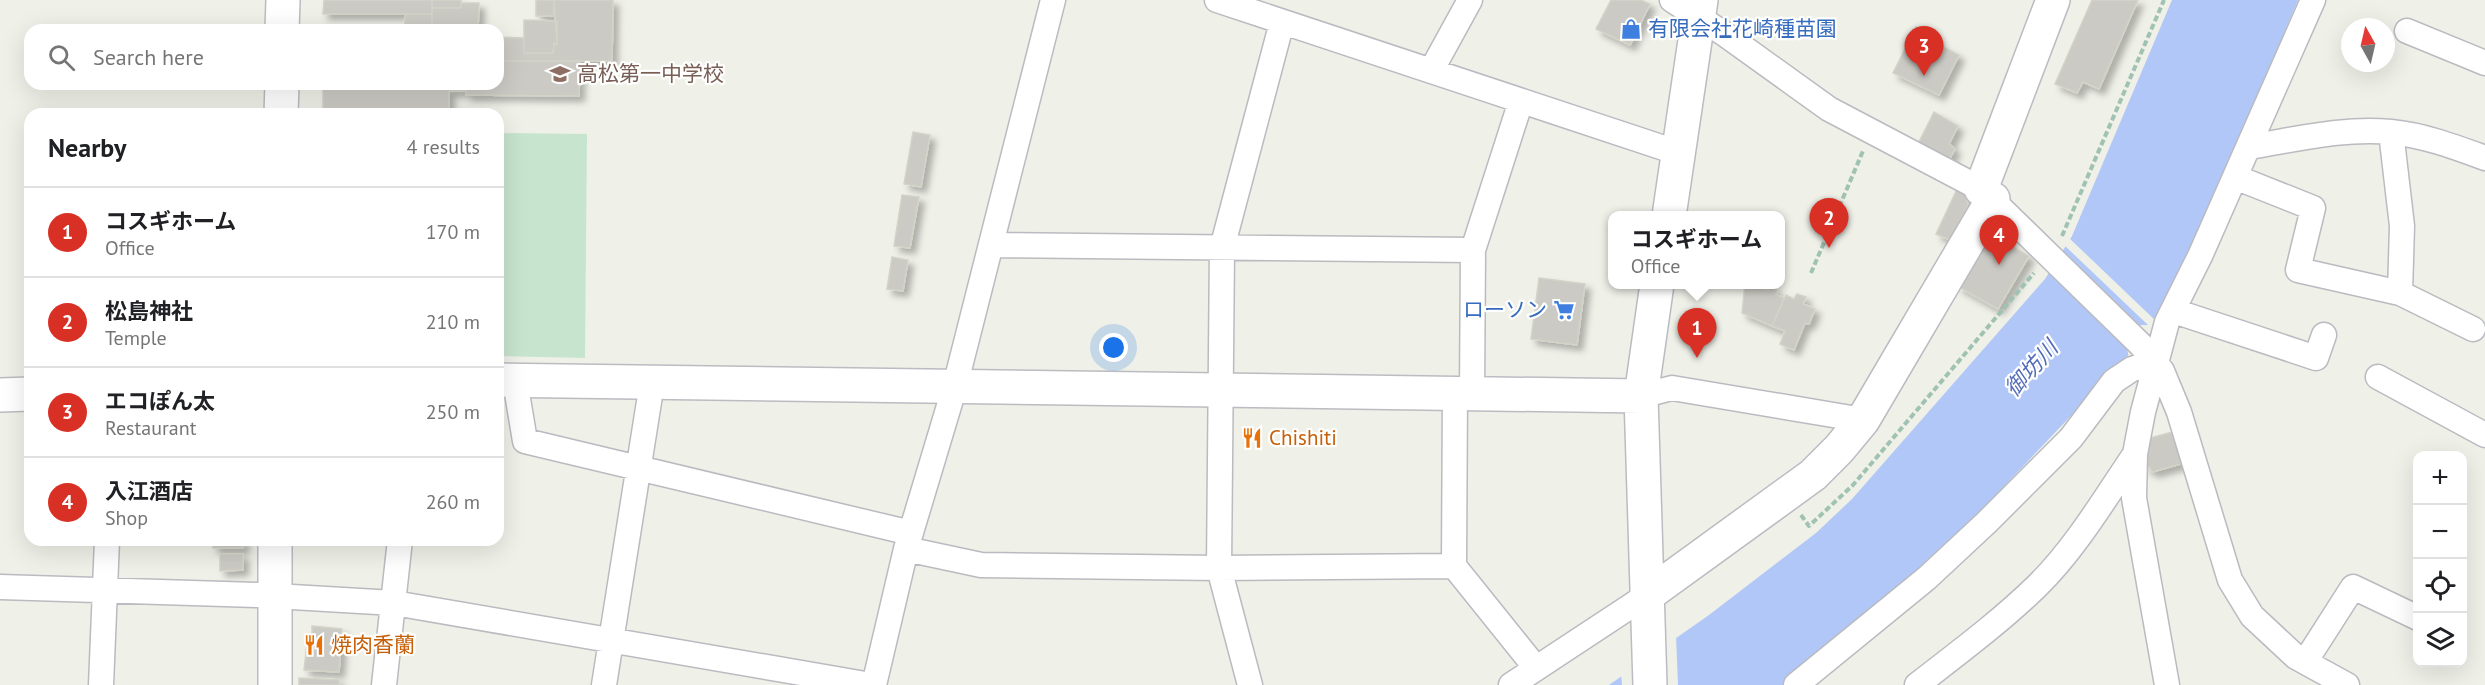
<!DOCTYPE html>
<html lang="en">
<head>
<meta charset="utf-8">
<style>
	body { margin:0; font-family:"PT Sans","Noto Sans JP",sans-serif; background:#f6f6f6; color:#202124 }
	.controls { position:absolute; right:18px; bottom:18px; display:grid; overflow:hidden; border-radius:12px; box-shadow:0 6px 24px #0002 }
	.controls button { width:54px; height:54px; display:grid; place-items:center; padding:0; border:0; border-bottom:2px solid #e0e0e0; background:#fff; color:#202124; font:30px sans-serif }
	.compass { position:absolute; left:2341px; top:18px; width:54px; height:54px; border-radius:50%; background:#fff; box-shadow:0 6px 24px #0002; rotate:352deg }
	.you { position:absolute; left:1114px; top:348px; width:21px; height:21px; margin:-15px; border:4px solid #fff; border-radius:50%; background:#1a73e8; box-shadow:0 0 0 9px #1a73e833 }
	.badge { display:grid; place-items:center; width:39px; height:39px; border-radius:50%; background:#d93025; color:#fff; font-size:20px; font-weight:700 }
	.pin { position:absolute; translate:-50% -50px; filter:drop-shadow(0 2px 3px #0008) }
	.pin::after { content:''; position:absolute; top:32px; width:21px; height:18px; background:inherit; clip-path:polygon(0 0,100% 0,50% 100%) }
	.popup { position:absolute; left:1608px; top:211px; width:177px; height:78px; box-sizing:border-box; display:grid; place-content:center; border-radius:12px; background:#fff; filter:drop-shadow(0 2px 4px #0005); font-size:20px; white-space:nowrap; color:#757577 }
	.popup b { font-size:22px; color:#202124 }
	.popup::after { content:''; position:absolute; left:50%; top:100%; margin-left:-12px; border:12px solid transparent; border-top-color:#fff }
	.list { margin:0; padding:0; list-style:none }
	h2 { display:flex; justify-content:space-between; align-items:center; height:78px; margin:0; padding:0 24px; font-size:26px }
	h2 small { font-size:20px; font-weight:400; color:#757577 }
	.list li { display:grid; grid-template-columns:39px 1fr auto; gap:18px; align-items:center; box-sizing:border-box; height:90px; padding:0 24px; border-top:2px solid #e0e0e0 }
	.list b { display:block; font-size:22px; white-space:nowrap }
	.list p { margin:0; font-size:20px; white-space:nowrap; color:#757577 }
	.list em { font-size:20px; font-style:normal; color:#757577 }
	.icon { flex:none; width:33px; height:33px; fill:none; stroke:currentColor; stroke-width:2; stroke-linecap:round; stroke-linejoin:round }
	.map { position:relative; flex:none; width:2485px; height:685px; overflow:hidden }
	.search { position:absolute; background:#fff; box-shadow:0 6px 24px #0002; left:24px; top:24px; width:480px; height:66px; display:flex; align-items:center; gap:15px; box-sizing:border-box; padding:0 21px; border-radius:18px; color:#757577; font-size:22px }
	.panel { position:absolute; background:#fff; box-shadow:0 6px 24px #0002; left:24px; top:108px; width:480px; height:438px; border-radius:18px }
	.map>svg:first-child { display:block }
	.green { fill:#c7e4ce }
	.water { fill:#b1c7f7 }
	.pier { fill:#eff0e8 }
	.building { fill:#cbcac4; stroke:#d4d3c7; stroke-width:1.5; filter:url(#shadow) }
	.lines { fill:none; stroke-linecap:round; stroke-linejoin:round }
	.street-casing { stroke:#babbc0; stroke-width:27 }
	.secondary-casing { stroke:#bbbcc2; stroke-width:36 }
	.path { stroke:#a0c2b2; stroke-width:4; stroke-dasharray:6 3; stroke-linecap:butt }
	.street { stroke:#fff; stroke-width:24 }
	.secondary { stroke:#fff; stroke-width:33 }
	.labels { text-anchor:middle; stroke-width:4.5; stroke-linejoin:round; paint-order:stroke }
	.shop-label { font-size:21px; fill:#366cbe; stroke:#fff; text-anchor:start }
	.education-label { font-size:21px; fill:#785e54; stroke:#fff; text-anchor:start }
	.food-label { font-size:21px; fill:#c56008; stroke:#fff; text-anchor:start }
	.water-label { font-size:22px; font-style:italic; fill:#556db9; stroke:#fff }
</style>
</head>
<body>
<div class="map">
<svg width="2485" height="685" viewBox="0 0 2485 685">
	<defs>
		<filter id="shadow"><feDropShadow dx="5.5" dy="5.5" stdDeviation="3" flood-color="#0004"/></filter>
	</defs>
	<rect width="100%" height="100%" fill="#eff0e8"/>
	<path class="green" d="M498,133L587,134L585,358L498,356Z"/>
	<path class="water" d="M2172,0H2298L2194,246L2161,313L2127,357L1971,521L1924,568L1787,685H1609L1709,615L1816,533L1852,499L2045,279L2072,236Z"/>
	<path class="pier" d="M2068,237L2157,322L2129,359L2127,347L2047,270L2060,250L2137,325H2148L2063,244Z
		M1676,636L1678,685H1622L1621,673Z"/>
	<path class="building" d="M324,0H432V14H323Z
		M432,0H461V8H432Z
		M536,0H554V16H536Z
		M554,0H613L612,61H498V37L524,38V53H553L554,43L557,44Z
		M1611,0H1641L1650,4L1630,45L1596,29Z
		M2092,0H2138L2099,89L2083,82L2077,93L2055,84Z
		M461,3H479L478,30H432V8H461Z
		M405,14H432V30H404Z
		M524,20L557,21V44L554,43L553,53H524Z
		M1916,27L1932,35L1930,40L1959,55L1939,95L1893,73Z
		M498,61H580L579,96L466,95V84H498Z
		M323,84H449V114H323Z
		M449,84H466V91H449Z
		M1934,112L1958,126L1949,144L1955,149L1949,160L1918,144Z
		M913,132L930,135L921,187L904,184Z
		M1958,187L1965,190L1968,205L1950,240L1936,234Z
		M902,195L919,197L910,248L894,246Z
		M1990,234L2029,256L1998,309L1957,286Z
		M892,257L908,260L903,291L887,289Z
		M1539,278L1585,284L1577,345L1531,339Z
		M1745,284H1754L1768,290L1770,286L1777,290L1776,295L1784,298L1772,326L1742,313Z
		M1797,294L1806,297L1803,304L1815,309L1809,324L1805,323L1794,350L1780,344L1785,331L1772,326L1786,295L1794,299Z
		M2173,432L2184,463L2152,472L2150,467L2145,469L2146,439Z
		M213,540H244L243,548H213Z
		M220,554H243V570L220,571Z
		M312,626L342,629L339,672L304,670L308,634H312Z
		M299,678L339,680V685H299Z"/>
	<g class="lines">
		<g class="street-casing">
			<path id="street" d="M1217,0L1679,153
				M1672,0L1726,35L1829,109L1981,189L2141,345L2162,371L2179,412L2230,580L2252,616L2296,657L2347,685
				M2407,31L2485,63
				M1431,71L1470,0
				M2391,132L2402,226L2400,293L2473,329
				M2248,147C2294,140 2344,127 2391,132C2423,135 2455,147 2485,158
				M2235,177L2313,208L2298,270L2400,293
				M991,245L1473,250L1472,393
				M1473,250L1521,101
				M2174,311L2316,358L2324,335
				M2378,377L2485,435
				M515,381L525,441L911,533
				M1455,393L1454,566L1536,668
				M1641,396L1672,388L1863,420
				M906,549L981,565L1219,568L1454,566
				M0,587L258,595L394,603L871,685
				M2305,662L2353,587L2418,618
				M101,685L107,540
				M384,685L400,540
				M604,685L652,383
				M874,685L906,549L955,386L1053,0
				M1250,685L1219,568L1222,248L1282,22
				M1511,685L1649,594
				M1796,685L1927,578L1986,523L2071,438L2114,381L2132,369L2155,361
				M1917,685C1958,653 2000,622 2037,586C2075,549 2105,498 2135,454
				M2167,685L2134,498L2135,454L2143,412L2167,322L2200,256L2313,0"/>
		</g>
		<g class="secondary-casing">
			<path id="secondary" d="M282,30L283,0
				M281,114L282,84
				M1981,189L2053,0
				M1669,216L1701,0
				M498,380L1641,396
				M0,395L30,394
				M1649,594L1813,475L1839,449L1863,420L1993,199
				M275,685V540
				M1650,685L1641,396L1657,284"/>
		</g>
		<path class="path" d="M2062,236L2164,0
			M1811,273L1863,151
			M1801,515L1809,526L1853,485L2034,273"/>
		<use href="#street" class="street"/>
		<use href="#secondary" class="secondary"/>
	</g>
	<defs>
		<g id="shop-bare" transform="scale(1.62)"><path d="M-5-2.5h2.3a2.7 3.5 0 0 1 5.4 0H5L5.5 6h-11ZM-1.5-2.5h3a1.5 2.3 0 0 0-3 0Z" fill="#3f7fe0" stroke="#fff" stroke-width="2.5" paint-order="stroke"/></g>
		<g id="school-bare" transform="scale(1.62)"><path d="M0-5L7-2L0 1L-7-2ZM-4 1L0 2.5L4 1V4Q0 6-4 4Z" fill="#8d6e63" stroke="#fff" stroke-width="2.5" paint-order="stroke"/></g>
		<g id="supermarket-bare" transform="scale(1.62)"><path d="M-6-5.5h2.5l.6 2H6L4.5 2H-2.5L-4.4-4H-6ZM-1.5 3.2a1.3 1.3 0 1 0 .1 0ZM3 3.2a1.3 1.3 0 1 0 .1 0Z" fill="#3f7fe0" stroke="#fff" stroke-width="2.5" paint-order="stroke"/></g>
		<g id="restaurant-bare" transform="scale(1.62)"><path d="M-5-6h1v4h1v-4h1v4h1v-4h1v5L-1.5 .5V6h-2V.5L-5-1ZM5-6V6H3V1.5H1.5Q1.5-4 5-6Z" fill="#e8710a" stroke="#fff" stroke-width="2.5" paint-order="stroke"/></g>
	</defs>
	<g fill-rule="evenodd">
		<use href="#shop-bare" x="1631" y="29"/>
		<use href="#school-bare" x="560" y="74"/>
		<use href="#supermarket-bare" x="1564" y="310"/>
		<use href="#restaurant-bare" x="1252" y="438"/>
		<use href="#restaurant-bare" x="314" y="645"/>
	</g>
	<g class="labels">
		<g class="shop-label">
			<text x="1648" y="36">有限会社花崎種苗園</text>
			<text x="1547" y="317" text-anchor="end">ローソン</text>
		</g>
		<g class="education-label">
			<text x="577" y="81">高松第一中学校</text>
		</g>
		<g class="food-label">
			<text x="1269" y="445">Chishiti</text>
			<text x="331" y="652">焼肉香蘭</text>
		</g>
		<g class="water-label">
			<text transform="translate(2031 368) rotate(-48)" y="8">御坊川</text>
		</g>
	</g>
</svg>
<div class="controls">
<button>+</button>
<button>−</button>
<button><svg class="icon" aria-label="locate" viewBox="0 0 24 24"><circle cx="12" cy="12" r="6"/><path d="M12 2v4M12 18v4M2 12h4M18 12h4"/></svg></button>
<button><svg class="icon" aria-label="layers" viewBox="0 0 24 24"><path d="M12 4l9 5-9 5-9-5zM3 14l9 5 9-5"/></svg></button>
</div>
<svg class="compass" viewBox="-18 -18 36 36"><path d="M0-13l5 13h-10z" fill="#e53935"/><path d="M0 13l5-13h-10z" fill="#757577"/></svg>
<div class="you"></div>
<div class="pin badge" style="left:1697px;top:358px">1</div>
<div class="popup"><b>コスギホーム</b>Office</div>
<div class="pin badge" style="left:1829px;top:248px">2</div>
<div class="pin badge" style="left:1924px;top:76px">3</div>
<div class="pin badge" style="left:1999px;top:265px">4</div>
<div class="search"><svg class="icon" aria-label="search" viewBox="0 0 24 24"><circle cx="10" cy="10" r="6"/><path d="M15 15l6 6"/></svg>Search here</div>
<section class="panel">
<h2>Nearby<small>4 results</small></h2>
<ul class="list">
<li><span class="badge">1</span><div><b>コスギホーム</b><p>Office</p></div><em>170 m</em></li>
<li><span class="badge">2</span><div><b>松島神社</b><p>Temple</p></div><em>210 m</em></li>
<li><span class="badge">3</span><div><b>エコぽん太</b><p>Restaurant</p></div><em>250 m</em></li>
<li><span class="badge">4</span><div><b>入江酒店</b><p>Shop</p></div><em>260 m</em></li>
</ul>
</section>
</div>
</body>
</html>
